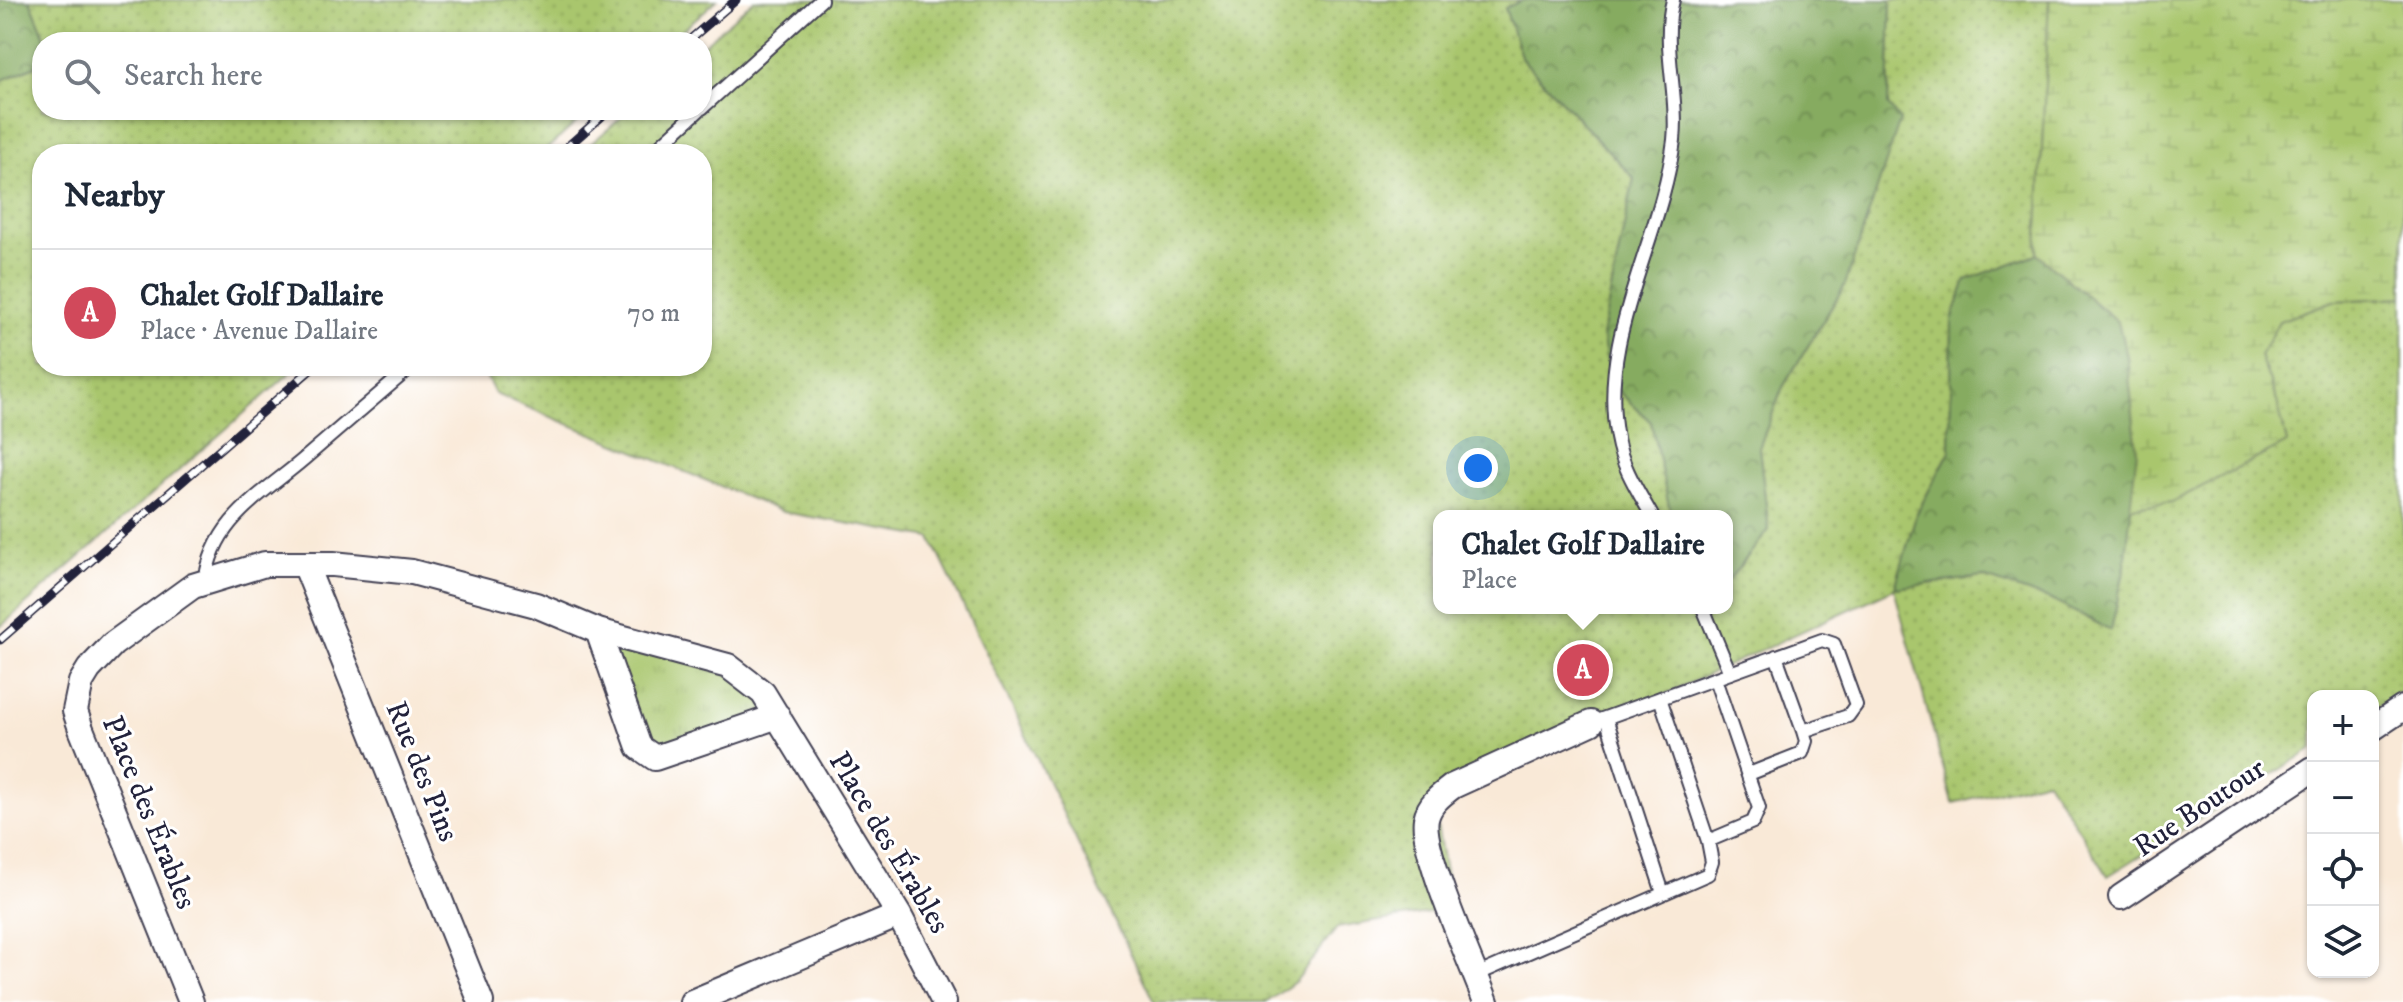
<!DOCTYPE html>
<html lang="en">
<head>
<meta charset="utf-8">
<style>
	body { margin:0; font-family:"IM FELL DW Pica",serif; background:#f2f2f3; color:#1f2937 }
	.controls { position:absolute; right:24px; bottom:24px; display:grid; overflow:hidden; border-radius:16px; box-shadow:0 2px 6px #0004 }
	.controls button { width:72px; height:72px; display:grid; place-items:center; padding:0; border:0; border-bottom:2px solid #e0e1e3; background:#fff; color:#1f2937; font:40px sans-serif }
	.you { position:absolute; left:1478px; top:468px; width:28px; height:28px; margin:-20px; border:6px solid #fff; border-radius:50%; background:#1a73e8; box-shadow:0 0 0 12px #1a73e833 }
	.badge { display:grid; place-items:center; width:52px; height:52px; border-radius:50%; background:#d1495b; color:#fff; font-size:26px; font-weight:700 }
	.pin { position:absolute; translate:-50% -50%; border:4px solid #fff; box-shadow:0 2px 8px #0006 }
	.popup { position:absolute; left:1433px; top:510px; width:300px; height:104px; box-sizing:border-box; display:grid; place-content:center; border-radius:16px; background:#fff; filter:drop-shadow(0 2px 6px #0005); font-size:26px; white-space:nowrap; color:#747a83 }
	.popup b { font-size:30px; color:#1f2937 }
	.popup::after { content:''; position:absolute; left:50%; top:100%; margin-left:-16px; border:16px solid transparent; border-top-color:#fff }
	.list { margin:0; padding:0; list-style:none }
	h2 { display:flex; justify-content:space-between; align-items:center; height:104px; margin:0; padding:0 32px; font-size:34px }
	h2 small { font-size:26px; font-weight:400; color:#747a83 }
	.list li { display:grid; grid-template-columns:52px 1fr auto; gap:24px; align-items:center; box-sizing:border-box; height:128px; padding:0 32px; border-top:2px solid #e0e1e3 }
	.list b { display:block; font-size:30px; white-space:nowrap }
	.list p { margin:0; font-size:26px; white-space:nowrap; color:#747a83 }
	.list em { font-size:26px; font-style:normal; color:#747a83 }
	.icon { flex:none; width:44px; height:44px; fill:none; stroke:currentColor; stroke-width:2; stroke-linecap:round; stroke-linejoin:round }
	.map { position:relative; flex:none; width:2403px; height:1002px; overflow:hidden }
	.search { position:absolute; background:#fff; box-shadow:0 2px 6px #0004; left:32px; top:32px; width:680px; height:88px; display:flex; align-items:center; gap:20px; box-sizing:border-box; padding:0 28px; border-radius:32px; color:#747a83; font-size:30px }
	.panel { position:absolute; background:#fff; box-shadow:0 2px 6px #0004; left:32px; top:144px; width:680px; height:232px; border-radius:32px }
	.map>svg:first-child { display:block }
	.grass { fill:url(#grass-dots); stroke:#667454; stroke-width:2 }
	.forest { fill:url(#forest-crowns); stroke:#54664e; stroke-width:2 }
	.wetland { fill:url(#wetland-marsh); stroke:#667454; stroke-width:2 }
	.park { fill:url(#park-tufts); stroke:#667454; stroke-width:2 }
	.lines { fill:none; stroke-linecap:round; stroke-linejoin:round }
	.lane-casing { stroke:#424052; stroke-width:16 }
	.street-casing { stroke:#424052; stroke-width:28 }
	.lane { stroke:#fff; stroke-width:12 }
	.street { stroke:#fff; stroke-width:24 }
	.rail-casing { stroke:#22223b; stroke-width:9 }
	.rail { stroke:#fff; stroke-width:6; stroke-dasharray:18; stroke-linecap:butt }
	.labels { text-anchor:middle; stroke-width:6; stroke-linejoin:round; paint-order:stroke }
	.street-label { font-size:30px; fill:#22223b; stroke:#fff }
</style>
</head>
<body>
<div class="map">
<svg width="2403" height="1002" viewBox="0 0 2403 1002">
	<defs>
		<pattern id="grass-dots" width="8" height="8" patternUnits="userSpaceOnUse" patternTransform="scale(2)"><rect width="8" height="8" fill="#a9c66d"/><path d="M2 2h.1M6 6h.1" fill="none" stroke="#91aa5f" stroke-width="1.8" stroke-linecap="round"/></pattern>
		<pattern id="forest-crowns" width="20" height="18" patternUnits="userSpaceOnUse" patternTransform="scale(2)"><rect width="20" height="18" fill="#86ab60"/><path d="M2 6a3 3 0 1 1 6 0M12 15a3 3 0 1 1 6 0" fill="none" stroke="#6d8b50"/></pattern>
		<pattern id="wetland-marsh" width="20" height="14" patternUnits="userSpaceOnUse" patternTransform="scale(2)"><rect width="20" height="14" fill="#a9c66d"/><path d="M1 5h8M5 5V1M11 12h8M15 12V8" fill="none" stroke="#91aa5f"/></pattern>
		<pattern id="park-tufts" width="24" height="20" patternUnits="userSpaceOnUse" patternTransform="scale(2)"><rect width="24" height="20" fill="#a9c66d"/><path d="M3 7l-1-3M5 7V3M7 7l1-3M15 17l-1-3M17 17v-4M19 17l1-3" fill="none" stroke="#91aa5f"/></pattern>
	</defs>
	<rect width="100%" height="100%" fill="#fff"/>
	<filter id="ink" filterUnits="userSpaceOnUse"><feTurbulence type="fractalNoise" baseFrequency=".0125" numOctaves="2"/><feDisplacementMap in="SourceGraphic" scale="16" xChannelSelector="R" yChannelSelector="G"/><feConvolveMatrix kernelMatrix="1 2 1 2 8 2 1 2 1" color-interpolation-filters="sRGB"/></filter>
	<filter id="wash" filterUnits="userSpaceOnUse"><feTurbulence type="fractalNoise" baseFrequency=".006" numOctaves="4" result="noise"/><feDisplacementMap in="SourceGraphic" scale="32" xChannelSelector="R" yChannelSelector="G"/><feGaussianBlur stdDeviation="1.8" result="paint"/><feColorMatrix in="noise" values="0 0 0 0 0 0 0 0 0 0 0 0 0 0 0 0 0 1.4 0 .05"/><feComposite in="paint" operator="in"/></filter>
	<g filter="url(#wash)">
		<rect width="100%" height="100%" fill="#f9e9d7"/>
		<path class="grass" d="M30,0H717L669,42H47Z
			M754,0H1523L1505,8L1522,59L1634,178L1602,335L1612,385L1651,422L1671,516H1439V608H1727V582L1769,530L1759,448L1783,387L1845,285L1888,105L1891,0H2049L2037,254L1966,281L1952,320L1950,451L1916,515L1895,588L1983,577L2049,599L2111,630L2125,566L2130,507L2172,502L2277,401L2260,356L2279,321L2333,301L2403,297V690L2373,710V696H2313V749L2108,876L2047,780L1953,803L1894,589L1472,783L1444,804L1437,826L1452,909L1337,928L1296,981L1267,1002H1154L931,538L783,512L495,394L481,366H702V154H579L630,110H702V46Z
			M42,63V110H591L541,154H42V366H298L0,627V81Z"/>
		<path class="forest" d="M0,0H30L47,42H42V63L0,81Z
			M1523,0H1891L1888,105L1900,120L1845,285L1783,387L1759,448L1769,530L1727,582V516H1671L1651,422L1612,385L1602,335L1634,178L1522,59L1505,8Z
			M2037,254L2118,322L2127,356L2137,451L2125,566L2111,630L2049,599L1983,577L1895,588L1916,515L1950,451L1952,320L1966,280Z"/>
		<path class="wetland" d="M2049,0H2403V297L2333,301L2279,321L2260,356L2277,401L2287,443L2172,502L2130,507L2137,451L2127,356L2118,322L2037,254Z"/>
		<path class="park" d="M598,631L728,666L778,716L655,758Z"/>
	</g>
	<g filter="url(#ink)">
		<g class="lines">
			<g class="lane-casing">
				<path id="lane" d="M702,108L821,0
					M651,154L699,110
					M1652,516C1638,491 1622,467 1617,438C1597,337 1662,239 1674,140C1679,95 1661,44 1673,0
					M205,582C213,519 262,495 305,458C341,427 376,397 412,366
					M1703,608L1730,673
					M1776,656L1803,731
					M1660,698L1708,841
					M1606,718L1663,893
					M1591,723L1822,640L1834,644L1856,705L1848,716L1803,731L1806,741L1802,753L1749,774
					M1476,975L1708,874L1712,862L1708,841L1753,822L1759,808L1715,679"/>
			</g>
			<g class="street-casing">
				<path id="street" d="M305,564L481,1002
					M598,631L639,747L655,758L778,716
					M2373,728L2403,708
					M2121,897L2313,769
					M191,1002L81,729L75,711L81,682L89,669L113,644L193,586L265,564H333L412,572L536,605L598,631L728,666L763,693L899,915L944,1002
					M692,1002L899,915
					M1486,1002C1473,966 1420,850 1426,819C1429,804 1441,795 1453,786L1591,723"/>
			</g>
			<use href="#lane" class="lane"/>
			<use href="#street" class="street"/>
			<g class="rail-casing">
				<path id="rail" d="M687,42L736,0
					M559,154L609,110
					M0,640L315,366"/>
			</g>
			<use href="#rail" class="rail"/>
		</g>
	</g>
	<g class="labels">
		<g class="street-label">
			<text transform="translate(423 771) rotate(68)" y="10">Rue des Pins</text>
			<text transform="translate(2199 807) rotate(-34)" y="10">Rue Boutour</text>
			<text transform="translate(150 812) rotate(68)" y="10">Place des Érables</text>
			<text transform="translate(890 842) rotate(59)" y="10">Place des Érables</text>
		</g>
	</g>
</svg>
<div class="controls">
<button>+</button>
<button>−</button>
<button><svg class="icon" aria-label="locate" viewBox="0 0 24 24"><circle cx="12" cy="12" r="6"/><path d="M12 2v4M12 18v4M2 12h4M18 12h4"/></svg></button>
<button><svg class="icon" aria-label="layers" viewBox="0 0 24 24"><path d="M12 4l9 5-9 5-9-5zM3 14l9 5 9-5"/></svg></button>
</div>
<div class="you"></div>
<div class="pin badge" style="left:1583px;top:670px">A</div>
<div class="popup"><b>Chalet Golf Dallaire</b>Place</div>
<div class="search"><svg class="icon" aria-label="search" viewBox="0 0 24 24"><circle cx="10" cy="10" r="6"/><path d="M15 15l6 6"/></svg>Search here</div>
<section class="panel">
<h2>Nearby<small></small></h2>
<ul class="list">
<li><span class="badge">A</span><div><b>Chalet Golf Dallaire</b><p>Place · Avenue Dallaire</p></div><em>70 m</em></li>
</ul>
</section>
</div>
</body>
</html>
